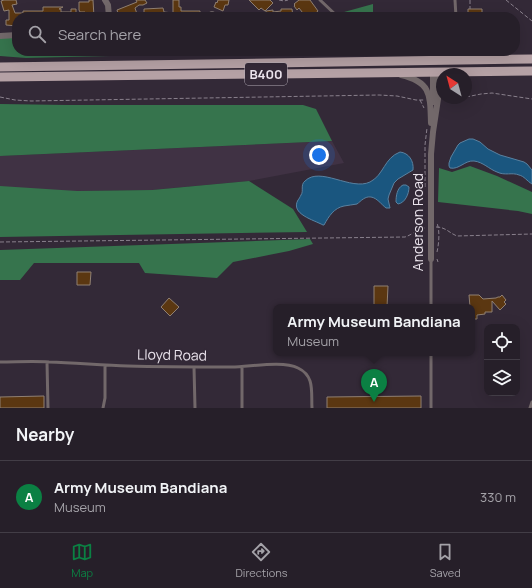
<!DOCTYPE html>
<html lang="en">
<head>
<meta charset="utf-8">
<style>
	body { margin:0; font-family:Manrope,sans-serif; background:#322c35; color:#f1f3f6 }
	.controls { position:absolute; right:12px; bottom:12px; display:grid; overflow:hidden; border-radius:8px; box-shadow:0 4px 16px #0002 }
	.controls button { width:36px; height:36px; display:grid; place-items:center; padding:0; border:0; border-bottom:1px solid #423d46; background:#261f29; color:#f1f3f6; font:20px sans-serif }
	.compass { position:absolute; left:436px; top:68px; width:36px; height:36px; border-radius:50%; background:#261f29; box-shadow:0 4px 16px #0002; rotate:324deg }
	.you { position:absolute; left:319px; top:155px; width:14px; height:14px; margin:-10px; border:3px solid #fff; border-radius:50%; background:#1a73e8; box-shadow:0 0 0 6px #1a73e833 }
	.badge { display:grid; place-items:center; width:26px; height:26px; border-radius:50%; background:#0b8043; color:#fff; font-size:13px; font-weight:700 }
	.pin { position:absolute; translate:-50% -33px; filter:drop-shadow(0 1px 2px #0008) }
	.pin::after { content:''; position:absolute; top:21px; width:14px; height:12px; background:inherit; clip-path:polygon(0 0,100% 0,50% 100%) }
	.popup { position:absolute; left:273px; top:304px; width:202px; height:52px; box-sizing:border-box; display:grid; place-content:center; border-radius:8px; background:#261f29; filter:drop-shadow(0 1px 3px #0005); font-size:13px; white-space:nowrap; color:#a4a2a8 }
	.popup b { font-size:15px; color:#f1f3f6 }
	.popup::after { content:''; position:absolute; left:50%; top:100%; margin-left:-8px; border:8px solid transparent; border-top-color:#261f29 }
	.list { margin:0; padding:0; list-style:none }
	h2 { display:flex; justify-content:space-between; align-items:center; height:52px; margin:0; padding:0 16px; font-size:17px }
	h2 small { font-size:13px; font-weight:400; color:#a4a2a8 }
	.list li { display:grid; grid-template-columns:26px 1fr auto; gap:12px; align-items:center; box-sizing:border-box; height:72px; padding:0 16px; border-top:1px solid #423d46 }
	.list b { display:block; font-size:15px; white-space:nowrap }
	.list p { margin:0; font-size:13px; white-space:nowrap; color:#a4a2a8 }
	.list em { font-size:13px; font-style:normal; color:#a4a2a8 }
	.icon { flex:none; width:22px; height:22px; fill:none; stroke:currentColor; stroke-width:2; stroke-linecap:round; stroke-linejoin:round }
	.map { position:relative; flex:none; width:532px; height:408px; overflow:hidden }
	.search { position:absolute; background:#261f29; box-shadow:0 4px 16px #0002; left:12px; right:12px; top:12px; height:44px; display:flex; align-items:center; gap:10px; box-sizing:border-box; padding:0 14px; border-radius:16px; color:#a4a2a8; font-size:15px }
	.sheet { height:124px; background:#261f29 }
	nav { display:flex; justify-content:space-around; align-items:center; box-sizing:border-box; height:56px; border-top:1px solid #423d46; background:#261f29; font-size:11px; color:#a4a2a8 }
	nav a { display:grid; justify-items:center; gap:2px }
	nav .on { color:#0b8043 }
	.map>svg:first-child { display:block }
	.built { fill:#403244 }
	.forest { fill:#36744d }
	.water { fill:#1a567f; stroke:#5981a0 }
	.building { fill:#5b3711; stroke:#908073 }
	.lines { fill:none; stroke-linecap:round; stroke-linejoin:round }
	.path { stroke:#89808c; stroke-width:1; stroke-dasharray:4 2; stroke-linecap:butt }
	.service { stroke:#72686a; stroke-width:3 }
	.minor { stroke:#72686a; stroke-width:6 }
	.primary { stroke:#b5a1a5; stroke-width:9 }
	.labels { text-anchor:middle; stroke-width:3.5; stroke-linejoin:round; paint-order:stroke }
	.shield { fill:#332937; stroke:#b4acb6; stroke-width:1 }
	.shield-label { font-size:13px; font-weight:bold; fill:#ebe4ed }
	.street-label { font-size:14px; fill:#ebe4ed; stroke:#332937 }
</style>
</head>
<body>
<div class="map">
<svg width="532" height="408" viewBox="0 0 532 408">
	<rect width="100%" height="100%" fill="#332937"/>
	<path class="built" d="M332,141L344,163L249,181L152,190L77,191L0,197V156Z"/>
	<path class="forest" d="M373,4V17H326Z
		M0,38H17V51H323L26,58L0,56Z
		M0,104L67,105H303L316,109L332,141L0,156Z
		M470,166L497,176L532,192V214L518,211L438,202L439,168L452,172Z
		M249,181L293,209L307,232L0,237V186L77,191L152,190Z
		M310,239L313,244L289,251L233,262L217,278L145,273L139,263H34L20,280H0V250Z"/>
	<path class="water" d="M469,139H473L480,142L488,149L500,155L524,162L527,164L532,170V184C527,181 524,176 519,175C512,172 505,176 497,172C489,169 483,162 474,161C465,160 459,170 450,168L449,166V163L451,157L458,145L460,143Z
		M400,152C409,153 414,161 413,170L398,179L394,183L389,195L388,199L390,208H386C381,204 377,198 371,197C365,196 361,201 357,204C353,205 348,205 344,206C334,208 329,216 324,225H323C314,220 290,214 298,200C299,199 300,197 301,195C304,191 300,185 305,181C320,166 351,191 370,182C384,175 384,158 400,152Z
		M403,185H406L409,187C409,194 405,203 398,204L396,202C396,196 397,188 403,185Z"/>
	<path class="building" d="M4,0H16L17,4L12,5L15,13H23V11H43V7H63L59,9H61V12H71V9H76V17H17V26L6,25V20H9V10L4,11L1,1Z
		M89,0H93L94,17H85V12H80L79,10V2H89Z
		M136,0H145L147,3L143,5H139L135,8L138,17H119L117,10L137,2Z
		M173,0H179V7H181V11H200V17H144V9L163,8L164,12L173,13Z
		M218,0H229L228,5H225L223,11L214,7L216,2L217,3Z
		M249,0H270L273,3L265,11L261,8L259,10Z
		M299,0H310L318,11L311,17H306L299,8L297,10L294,6L295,5L294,4Z
		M281,9H292L293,17H266V11L273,10V12L281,11Z
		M468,9H482V17H468Z
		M77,272H91L90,285H77Z
		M374,286H388L387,307H374Z
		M469,295H479L483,299L496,298L498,297H500L502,295L506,300L504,302L506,304L500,310L492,301V312H485V314L477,315V319H472V307H470Z
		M169,298L179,307L170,316L161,307Z
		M44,396V408H0V397Z
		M421,396V408H327V397Z"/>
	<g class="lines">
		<path class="path" d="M279,0L284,1L288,0
			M470,0V9
			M506,0L532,21
			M462,13H468
			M204,14V17
			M0,97L15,100L31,101L379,95L397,96L416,100H424
			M466,97L481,94L492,93L532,99
			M443,99L460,98
			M420,100L424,108
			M425,187V145L427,128
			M436,227C446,227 449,233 457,236L532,234
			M0,242L405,237C412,235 417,229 425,228
			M437,252C439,243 440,231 437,223
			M437,259L438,262"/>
		<path class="service" d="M320,0L338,17
			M455,0L456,17
			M431,259V307
			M431,353V408
			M0,362C16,362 33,361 49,362C75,363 102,365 128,366C162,367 197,367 232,367C249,367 283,360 298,368C315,376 311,392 312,408
			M47,362L48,408
			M194,367L195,408
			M242,367V408
			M103,408L105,398V365
			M530,408L532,402"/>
		<path class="minor" d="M105,0L108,5L109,17
			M212,14V17
			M0,36L17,35
			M433,72V102
			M401,75C432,82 430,96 431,123
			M431,259V154L433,132L438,99L439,71"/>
		<path class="primary" d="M0,67L532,59
			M0,77L532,71"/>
	</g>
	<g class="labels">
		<rect class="shield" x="245" y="63" width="42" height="22" rx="3"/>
		<g class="shield-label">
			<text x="266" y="79">B400</text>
		</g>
		<g class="street-label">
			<text transform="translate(418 222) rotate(-90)" y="5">Anderson Road</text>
			<text transform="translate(172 355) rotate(1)" y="5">Lloyd Road</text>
		</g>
	</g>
</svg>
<div class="controls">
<button><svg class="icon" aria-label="locate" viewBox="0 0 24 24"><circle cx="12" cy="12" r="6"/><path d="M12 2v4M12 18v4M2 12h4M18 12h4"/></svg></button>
<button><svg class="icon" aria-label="layers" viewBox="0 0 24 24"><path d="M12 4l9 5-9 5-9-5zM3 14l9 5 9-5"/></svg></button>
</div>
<svg class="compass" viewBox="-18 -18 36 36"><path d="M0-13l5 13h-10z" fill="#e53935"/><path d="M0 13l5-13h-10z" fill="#a4a2a8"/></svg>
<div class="you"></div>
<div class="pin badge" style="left:374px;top:402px">A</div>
<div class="popup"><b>Army Museum Bandiana</b>Museum</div>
<div class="search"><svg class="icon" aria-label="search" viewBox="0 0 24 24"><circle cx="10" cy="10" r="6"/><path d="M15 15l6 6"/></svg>Search here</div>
</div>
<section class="sheet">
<h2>Nearby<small></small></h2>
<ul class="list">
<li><span class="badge">A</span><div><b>Army Museum Bandiana</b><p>Museum</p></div><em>330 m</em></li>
</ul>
</section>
<nav>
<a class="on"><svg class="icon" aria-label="map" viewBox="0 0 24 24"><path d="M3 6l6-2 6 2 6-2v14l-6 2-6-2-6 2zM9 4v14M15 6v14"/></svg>Map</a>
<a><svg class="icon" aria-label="directions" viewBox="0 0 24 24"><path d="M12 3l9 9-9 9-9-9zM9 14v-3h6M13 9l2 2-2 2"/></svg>Directions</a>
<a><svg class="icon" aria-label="saved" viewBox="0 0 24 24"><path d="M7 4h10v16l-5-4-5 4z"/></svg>Saved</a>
</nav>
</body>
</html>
